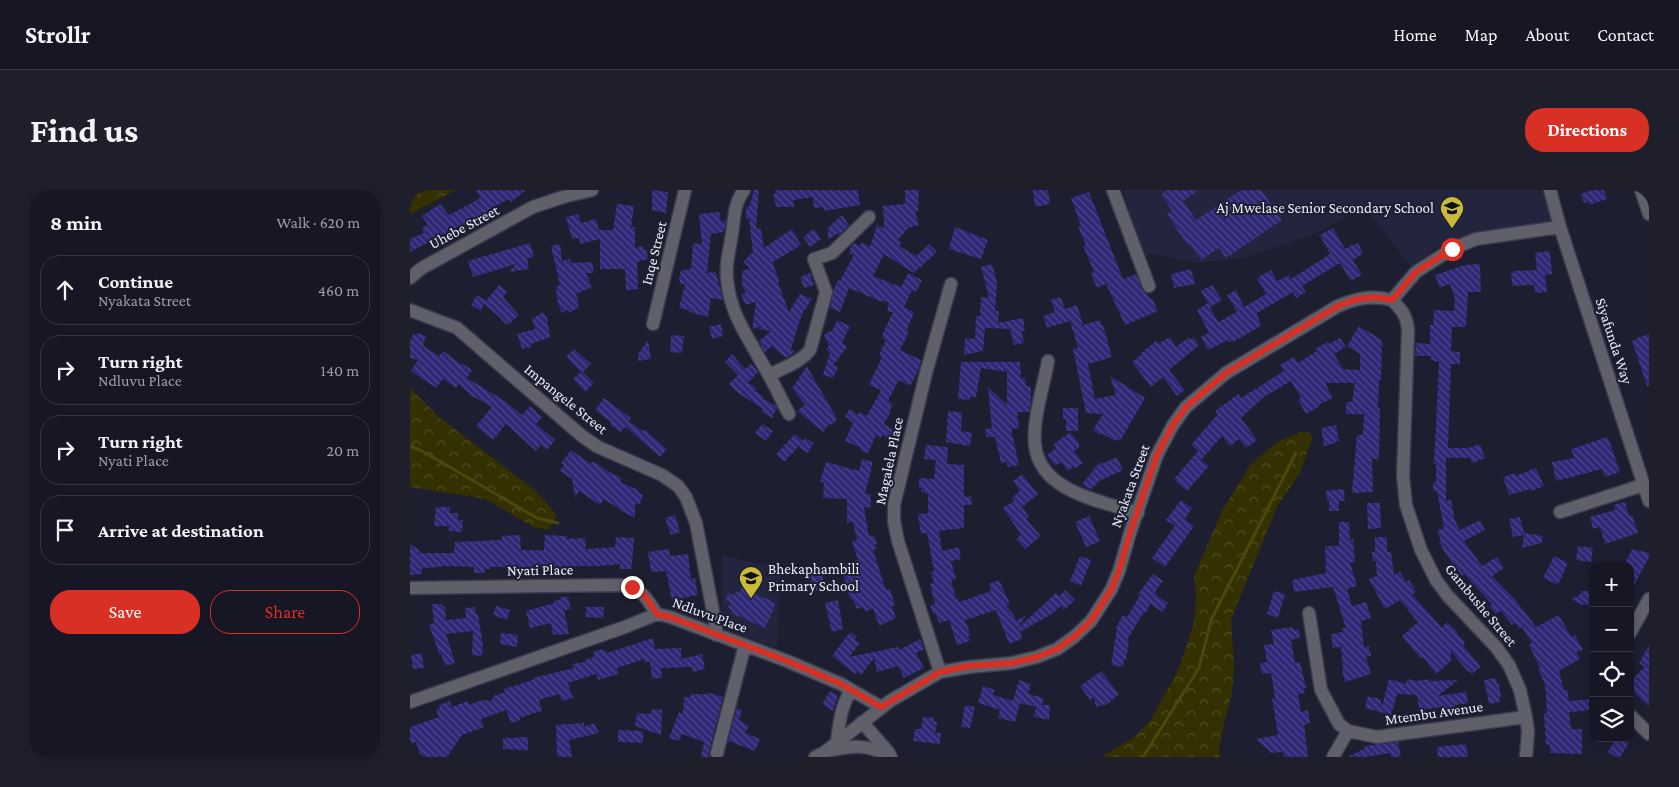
<!DOCTYPE html>
<html lang="en">
<head>
<meta charset="utf-8">
<style>
	body { margin:0; font-family:"Crimson Pro",serif; background:#1f1f2c; color:#f1f3f6 }
	.controls { position:absolute; right:15px; bottom:15px; display:grid; overflow:hidden; border-radius:10px; box-shadow:0 2px 8px #0003 }
	.controls button { width:45px; height:45px; display:grid; place-items:center; padding:0; border:0; border-bottom:1px solid #353541; background:#161624; color:#f1f3f6; font:25px sans-serif }
	.stop { position:absolute; width:15px; height:15px; margin:-11px; border:4px solid #d93025; border-radius:50%; background:#fff }
	.stop.end { background:#d93025; border-color:#fff; box-shadow:0 1px 5px #0008 }
	.list { margin:0; padding:0; list-style:none }
	h2 { display:flex; justify-content:space-between; align-items:center; height:65px; margin:0; padding:0 20px; font-size:21px }
	h2 small { font-size:16px; font-weight:400; color:#9e9fa6 }
	.list li { display:grid; grid-template-columns:32px 1fr auto; gap:15px; align-items:center; box-sizing:border-box; height:70px; margin:0 10px 10px; padding:0 10px; border:1px solid #353541; border-radius:20px }
	.list b { display:block; font-size:19px; white-space:nowrap }
	.list p { margin:0; font-size:16px; white-space:nowrap; color:#9e9fa6 }
	.list em { font-size:16px; font-style:normal; color:#9e9fa6 }
	.actions { display:flex; gap:10px; padding:15px 20px }
	.actions a { flex:1; padding:11px 0; border:1px solid #d93025; border-radius:20px; text-align:center; font-size:18px; color:#d93025 }
	.actions .main { background:#d93025; color:#fff }
	.icon { flex:none; width:28px; height:28px; fill:none; stroke:currentColor; stroke-width:2; stroke-linecap:round; stroke-linejoin:round }
	.map { position:relative; flex:none; width:1239px; height:567px; overflow:hidden; border-radius:20px }
	header { display:flex; align-items:center; gap:30px; box-sizing:border-box; height:70px; padding:0 25px; background:#161624; border-bottom:1px solid #353541 }
	header strong { font-size:24px }
	nav { display:flex; gap:28px; margin-inline-start:auto; font-size:18px }
	.intro { display:flex; align-items:center; justify-content:space-between; box-sizing:border-box; height:120px; padding:0 30px }
	h1 { margin:0; font-size:35px }
	.button { padding:12px 22px; border-radius:20px; background:#d93025; color:#fff; font-size:18px; font-weight:700 }
	main { display:flex; gap:30px; padding:0 30px }
	aside { flex:1; background:#161624; border-radius:20px; box-shadow:0 2px 8px #0003 }
	.map>svg:first-child { display:block }
	.built { fill:#23243d }
	.forest { fill:url(#forest-crowns) }
	.lines { fill:none; stroke-linecap:round; stroke-linejoin:round }
	.stream { stroke:#4d470a; stroke-width:3 }
	.building { fill:url(#building-back-hatch) }
	.minor-casing { stroke:#3a3b4c; stroke-width:15 }
	.minor { stroke:#5f606a; stroke-width:12 }
	.route { stroke:#d93025; stroke-width:6 }
	.labels { text-anchor:middle; stroke-width:4; stroke-linejoin:round; paint-order:stroke }
	.poi-label { font-size:15px; fill:#ebedfa; stroke:#1d1e30; text-anchor:end }
	.street-label { font-size:15px; fill:#ebedfa; stroke:#1d1e30 }
</style>
</head>
<body>
<header>
<strong>Strollr</strong>
<nav><a>Home</a><a>Map</a><a>About</a><a>Contact</a></nav>
</header>
<div class="intro"><h1>Find us</h1><a class="button">Directions</a></div>
<main>
<aside>
<h2>8 min<small>Walk · 620 m</small></h2>
<ul class="list">
<li><svg class="icon" aria-label="ahead" viewBox="0 0 24 24"><path d="M12 20V5M6 11l6-6 6 6"/></svg><div><b>Continue</b><p>Nyakata Street</p></div><em>460 m</em></li>
<li><svg class="icon" aria-label="right" viewBox="0 0 24 24"><path d="M7 20v-9h11M14 6l5 5-5 5"/></svg><div><b>Turn right</b><p>Ndluvu Place</p></div><em>140 m</em></li>
<li><svg class="icon" aria-label="right" viewBox="0 0 24 24"><path d="M7 20v-9h11M14 6l5 5-5 5"/></svg><div><b>Turn right</b><p>Nyati Place</p></div><em>20 m</em></li>
<li><svg class="icon" aria-label="arrive" viewBox="0 0 24 24"><path d="M6 21V4h12l-3 4 3 4H6"/></svg><div><b>Arrive at destination</b></div></li>
</ul>
<div class="actions"><a class="main">Save</a><a>Share</a></div>
</aside>
<div class="map">
<svg width="1239" height="567" viewBox="0 0 1239 567">
	<defs>
		<pattern id="forest-crowns" width="20" height="18" patternUnits="userSpaceOnUse" patternTransform="scale(1.25)"><rect width="20" height="18" fill="#353000"/><path d="M2 6a3 3 0 1 1 6 0M12 15a3 3 0 1 1 6 0" fill="none" stroke="#524e26"/></pattern>
		<pattern id="building-back-hatch" width="6" height="6" patternUnits="userSpaceOnUse" patternTransform="scale(1.25)"><rect width="6" height="6" fill="#2e2876"/><path d="M-1 5l2 2M0 0l6 6M5-1l2 2" fill="none" stroke="#4c488a"/></pattern>
	</defs>
	<rect width="100%" height="100%" fill="#1d1e30"/>
	<path class="built" d="M713,0H1132L1142,32L1059,46L1026,58L1001,77L954,16L907,43L834,68L786,73L744,64L733,67Z
		M312,365L371,379L367,458L312,438Z"/>
	<path class="forest" d="M0,0H46L0,24Z
		M0,198L30,228L125,300L147,325L138,340L123,337L76,309L0,297Z
		M892,242L901,243L902,249L890,283L868,315L821,429L824,479L822,504L815,529L809,558L810,567H691L723,548L740,531L765,486L774,464L784,431L786,408L784,386L813,319L840,275L867,252Z"/>
	<g class="lines">
		<path class="stream" d="M0,256L12,261L127,328L148,333
			M733,567L789,478L801,430L886,263"/>
	</g>
	<path class="building" d="M66,0H116L101,12L99,9L78,20L80,25L56,38L53,34L0,62V49L14,43L12,38L18,35L12,26L30,14L39,25L69,9L70,7Z
		M242,0L258,2L256,23L242,20Z
		M344,0H349L346,39L351,38L354,58L382,39L391,55L363,72L369,92L368,93L379,122L390,104L402,109L392,124L381,158L385,162L376,168L362,156L355,162L349,151L361,141L349,139L352,136L342,139L346,112L335,115L331,103L336,104L332,95V81L340,78L333,72L343,62L339,29H336V17H339Z
		M365,0H448L450,15L414,21L413,17L404,18L403,7L383,10L384,17H366L363,4H365Z
		M495,0H509L508,21L505,22L509,35L498,38L488,50L492,53L489,56L506,66L519,54L527,62L504,83L474,64L463,86L491,97L498,83L512,90L506,102L502,100L494,117L504,122L497,140L499,142L490,160L511,170L508,181L500,196L489,190L478,211L483,214L480,220L481,221L474,234L492,245L487,254L472,245L471,248L466,245L458,263L450,260L451,258L435,251L443,233L435,226L440,219L448,225L450,222L457,226L471,200L459,195L472,167L469,165L476,150L472,148L474,146L472,145L483,122L477,121L479,112L470,111L439,98L430,122L420,118L424,99L428,90L430,91L444,65L439,64L441,56L443,53L450,56L452,52L460,57L467,35L474,38L473,16L495,14Z
		M623,0H638L640,14L625,17Z
		M757,0H789L773,11L786,30L831,0H851L872,30L816,68L809,58L791,70L780,54L778,56L757,24L762,21L751,4Z
		M1182,0H1194L1197,9L1179,15L1178,12L1174,13L1171,4Z
		M679,2L713,89L726,84L732,99L737,104L740,109L742,108L748,121L715,135L696,94L687,98L681,84L684,82L673,56L676,55L668,37L671,36L661,8Z
		M207,14L224,16L221,37H225V58L233,56L234,60H237L238,69L227,72L228,99L216,100L215,79H190V49L170,54L169,48L162,49L156,27L168,24L171,33L186,29L189,40H203Z
		M309,22L311,31H316L314,42L301,44L297,83L306,82L313,110L301,108L298,127L279,122V120L269,118L275,94H270L269,86H271L270,82L272,80L281,79L283,53L292,54L289,24Z
		M432,25L439,35L429,45L428,43L418,50V38Z
		M545,37L578,50L571,69L539,59Z
		M923,38L935,59L944,54L945,55L948,53L953,63L943,70L952,85L941,91L930,73L892,96L896,102L886,108L883,102L847,123L851,136L823,152L822,151L819,152L818,150L798,160L791,147L799,143L787,120L798,113L791,101L802,95L812,110L800,117L808,132L827,122L817,105L826,100L834,117L856,104L847,88L861,80L867,91L879,85L881,89L920,64L910,45Z
		M404,39L411,49L400,57L393,47Z
		M120,53L124,67L117,68L119,79L99,82L106,74L63,87L58,71Z
		M150,54L152,71L160,69L161,73L182,72L184,83H176L182,97L166,104L169,112L167,113L169,117L161,122H159L158,120L152,123L148,114L146,99H147L146,97L150,95L141,56Z
		M1140,61L1142,84L1135,85L1137,102L1125,103L1124,95L1102,96L1101,83H1104V81L1127,80L1125,63Z
		M582,74L587,93L585,121H589L588,133L613,128L615,141H612L614,153L604,155L600,139L575,138L573,161L554,165L555,148L565,149L566,126H570L571,107L579,108L571,77Z
		M1070,74L1071,102H1058L1056,137H1042L1041,161L1050,162V174H1041L1038,258H1058L1070,254L1075,268L1062,273L1060,268H1036V311L1041,310L1045,331L1050,340L1070,330L1075,340L1054,351L1072,376L1087,367L1094,378L1082,386L1105,409L1126,437L1149,425L1161,447L1165,445L1173,460L1166,462L1170,469L1149,481L1154,500L1157,499L1159,511L1183,509V520L1159,522L1161,539H1172V563L1170,564L1140,563V555H1136L1134,523H1137L1135,495L1128,478H1130L1119,455L1122,453L1112,437L1110,439L1105,433L1102,435L1091,421L1086,424L1079,417L1082,414L1078,410L1054,384L1052,386L1035,363L1029,351L1031,350L1027,341L1034,338L1027,301H1023V292H1026V274H1024L1029,172L1021,170V166H1005L1006,153L1020,154V135H1023L1024,120L1044,121L1045,109L1040,94L1030,98L1025,85L1055,75Z
		M781,79L785,94L764,98L761,84Z
		M400,83L404,95L394,98L390,87Z
		M89,95L97,102L93,107L109,125L99,134H96L86,124L74,114L71,121L61,115L67,105L76,111Z
		M651,107L655,119L667,115L673,135L690,130L691,135H693L702,167L678,174L685,209L706,205L700,186L735,208L710,251L707,249L705,251L691,243L690,245L683,240L693,224L676,223L663,159L668,158L660,131L637,138L633,126L645,122L641,110Z
		M133,122L137,127L140,147L121,154L122,157L112,159L107,144L125,139L122,129Z
		M427,130L440,136L432,153L437,157L423,175L428,177L423,188L414,185L412,188L420,163L416,160L419,156L414,146L416,143L422,141Z
		M311,134L313,146L302,149L299,137Z
		M949,136L972,150L971,190H969L968,218H970L969,269H962L963,302L942,303L947,245H953L954,224H936V212H942L945,193H915L923,208L910,214V216L896,224L888,210L891,208L881,191L854,207L831,228L847,250L836,258L829,249L820,256L812,246L791,270L799,276L777,301L766,292L764,289L788,261L781,255L808,224L805,221L828,204L831,208L874,181L870,175L884,167L888,173L907,161L905,159L918,152L919,154L930,148L936,157L924,164L933,179L950,180V164L937,156Z
		M7,143L16,146L13,156L29,166L33,161L52,175L53,174L62,180L57,188L95,211L112,225L120,216L132,227L126,234L145,250L137,260L131,255L126,261L96,234L83,250L66,236L82,217L62,206L49,194L46,198L33,189L26,198L1,181L8,170L0,168V152L3,144L6,145Z
		M1239,144V196H1237L1222,151L1226,150L1225,149Z
		M261,145L274,146L272,163L260,162Z
		M760,147L766,157L778,148L780,150L783,147L789,155L759,180L775,200L767,206L753,187L741,197L722,172L732,164L731,163L746,151L748,154Z
		M238,150L241,169L228,171V164Z
		M164,159L181,174L173,182L184,193L175,202L163,189L171,182L156,167Z
		M322,164L335,179L341,174L348,182L338,193L347,198L345,201L353,206L352,208L366,216L367,218L362,228L351,222L353,219L328,203L319,194L328,185L315,172Z
		M551,172H610L611,188H615L616,196H621V212L619,222H607L609,238L601,239L609,275L598,277L596,272L591,273L585,247H576L575,239L582,238L578,197L597,215V182L571,178L566,207H560V210L548,209Z
		M397,176L427,229L422,235L420,233L413,242L387,221L395,215L382,198Z
		M194,208L221,228L219,232L233,241L235,240L257,259L250,267L216,237L210,242L200,234L201,232L185,220Z
		M653,218H668V241H656V229H653Z
		M538,221L552,222L551,241L562,243L560,256L536,252Z
		M352,234L363,241L356,251L345,243Z
		M926,235L929,251H926V253L914,256L911,238Z
		M660,242L669,253V258L664,261L673,273L666,278L664,276L658,281L651,272L645,276L637,265L646,258L644,254Z
		M385,244L393,251L395,248L404,253L398,263L389,258L391,254L374,272L366,264Z
		M1198,247L1210,282L1195,287L1192,279L1146,291L1142,272L1164,268L1161,259Z
		M516,255L538,257L537,274L554,275V307L561,306L562,315H554V338L529,341L532,361L549,357L551,369L541,371L546,389L541,390L546,409L548,408L549,412L581,401L579,394L589,390L600,414L596,416L604,425L606,431L616,425L609,437L646,403L649,406L655,400L665,410L654,420L651,416L642,424L610,442V441L612,449L599,454L586,420L555,430L559,440L560,446H558L560,451L547,455L539,430L529,433L525,423L523,424L520,416L525,414L520,394L524,393L521,382L524,381L517,343L511,344L508,324L518,323V304H515V302H511L512,298H509V288L524,289L526,270L514,269Z
		M161,260L179,273L184,272L204,285L205,284L212,289L210,292L228,300V302L233,305L230,314H225V328L215,323L194,309L190,315L169,301L165,308L162,289L150,281L154,275L151,273Z
		M707,267L713,280L689,291L682,299L677,298L672,294L690,272L691,274Z
		M452,269L463,272L455,304H461V317L454,318L459,346L464,345L467,354L465,355L466,359L463,360L476,400L480,399L485,415L482,416L486,428L469,436L463,418L455,422L453,417L447,419L443,409L441,410L437,401L439,400L430,377L448,370L442,352L447,350L443,332L437,333V309L413,308L414,293L410,291L416,272L449,281Z
		M1126,278L1134,296L1121,301L1120,299L1099,305L1093,287L1105,283L1106,286Z
		M612,284L628,304L612,317L619,327L616,329L631,346L615,359L606,349L611,345L593,318L604,311L602,308L610,301L603,291Z
		M934,299L935,311H929V321H919V310H917L916,301Z
		M771,310L782,318L775,329L784,336L755,377L742,368L765,336L756,330Z
		M1215,312L1219,326L1222,325L1228,343L1195,354L1190,337L1183,339L1180,327L1205,320L1204,315Z
		M957,313H970L971,338L958,339Z
		M26,317H40V323H48V330H53L52,342L39,341V336H24Z
		M265,325L270,342L261,345L255,328Z
		M679,326L690,351L676,357L665,332Z
		M1110,327L1114,343L1133,346L1132,353L1112,358L1114,345L1103,347L1099,329Z
		M929,332H939L940,350L943,349L945,372H940L947,396L937,399L942,416L956,412L961,428L951,431L954,457L959,456L961,466L956,467L961,484L935,492L932,480H933L931,457L923,458L921,444L933,442L932,438H936L923,397L884,402L882,390L916,383L915,356H929Z
		M110,345L111,360H134L135,345L157,346V349L175,348L176,359L205,357L206,347L224,348L222,376H221V379H210V374L189,376H151V383H139V377H80V379H74L75,383H64V377L31,376V377L12,378V384L0,385V354L9,360L10,363H44L45,352L92,350V346Z
		M965,347H977V362H981L984,385L990,382L996,392L999,390L1006,402L1002,404L1032,438L1037,432L1048,442L1047,444L1055,452L1053,455L1071,477L1062,484L1059,481L1058,482L1041,461V471L1026,484L1013,467L1011,469L992,446L1008,432L990,410L975,419L959,389L967,386L966,371H963L962,362H965Z
		M1168,356L1183,358L1181,372L1166,370Z
		M259,359L260,366L278,364L281,389L285,388L288,405L262,410L256,381L241,382L238,362Z
		M1222,359L1239,363V367L1220,403V376H1214Z
		M670,366L681,370L671,396L660,391Z
		M1144,366L1158,373L1148,395L1133,388Z
		M412,383L415,399L403,401L400,385Z
		M743,384L753,391L745,402L747,403L746,405L758,413L753,422L740,414L736,423L734,422L717,450L719,451L716,470L714,469L713,477L701,475L707,438H706L713,425L717,427L730,405L728,404Z
		M331,398L366,413L355,438L321,423L322,420L318,418L321,413L315,411L318,403L324,405L326,401L329,403Z
		M864,401L875,404L868,428L857,424Z
		M1171,401H1183V415H1172L1161,409L1171,404Z
		M158,406L161,419L154,420L159,444L143,445L141,433L120,438L116,421L144,413L143,411L150,410L149,408Z
		M428,410L433,439L422,442L415,413Z
		M22,414H32V417L35,416L36,430L56,428L55,418L65,417L66,424H68L73,455L72,466L62,465L63,441L36,444L45,473L35,476L31,464H29L19,434L24,433Z
		M86,416L100,420L97,430L83,425Z
		M176,417H194L193,428L176,427Z
		M883,437L884,440L889,439L890,448L881,450L885,473L890,472L896,498H894L895,503L888,504L891,522L898,520L900,533L894,535L898,567H874L873,562L861,563L846,549L868,545L862,509L865,508L861,483L852,484L850,473L857,472L854,455L864,454L861,440Z
		M440,442L447,447L445,450L450,453L439,467L488,457L489,460L510,449L514,459L506,463L514,478L494,488L488,476L467,482L464,468L451,485L447,482L445,484L422,466Z
		M91,443L108,445L107,457L90,454Z
		M243,448L245,459L271,458V469L292,464L295,479L283,482L282,477L251,478L252,488L242,489L240,471L235,473L234,469L207,478L208,484L188,490L186,484L158,493L163,508L152,511L149,504L129,510L132,521L109,528L110,530L101,533L96,520L71,529L74,537L52,545L37,567H10L6,552L0,554V537L29,527L26,520L30,518L29,515L40,511L42,517L58,511L59,515L72,510L82,511L83,506L95,502L94,499L123,490V488L164,478L162,474L175,472V470L184,467L183,462L193,459L194,461L196,460L197,463Z
		M1239,455V517L1220,498V491L1235,477L1229,473Z
		M12,463L14,478L3,479L1,465Z
		M691,481L709,504L698,514L686,517L684,507L680,510L670,496Z
		M1086,488L1087,494H1089L1091,507H1089L1090,512L1079,514L1074,490Z
		M979,489L996,494L997,489L1006,491L1021,489L1018,491L1048,490L1028,506L1056,502L1058,513L1045,515L1047,525L1036,527V523H1033L1032,517L1009,520L1007,505L987,504L981,525L955,518L958,506L970,509L972,517Z
		M609,490L621,494L618,504L634,508L632,515H640L639,530L624,527L626,517L610,513L605,532L588,528L590,520L568,513L573,496L585,500L583,505L603,511Z
		M420,501L428,505L423,521L412,514Z
		M297,502L313,507L299,561L300,567H291L294,552L272,544L269,551L259,548L269,522L273,524L274,507H281V504H298Z
		M555,515L565,517L560,538L551,537Z
		M327,518L332,520L329,530L339,536L335,543L350,549L345,561L318,551Z
		M242,519L252,520L251,545L225,536L227,523L241,524Z
		M513,527L524,528L523,531L527,532L525,543H531L530,554L503,551L505,539H511Z
		M174,533V537L184,533L189,543L159,550L162,567H147L146,535Z
		M208,540L233,541V553L208,552Z
		M107,547H118V560L93,559V548H107Z
		M1206,548H1211L1219,553L1210,567H1206L1198,562Z
		M988,552L991,567H981L980,563L955,567H938L955,558L954,556Z
		M1056,554L1058,567H1028L1027,557Z"/>
	<g class="lines">
		<g class="minor-casing">
			<path id="minor" d="M334,0C323,16 325,26 322,44C320,58 315,74 317,89C320,123 336,144 352,173C362,189 370,207 379,224
				M703,0L739,96
				M1140,0L1150,37L1239,311
				M1231,0L1239,24
				M0,88L12,78L123,17L153,7L182,0
				M982,110C992,120 997,126 998,141L993,286L996,315L1011,360L1026,390L1037,405L1086,457L1099,475L1110,500L1116,527L1118,542L1116,567
				M0,120L47,138L172,246L188,257L252,285L268,296L276,307L286,333L306,437V445
				M243,134L275,0
				M638,171C634,195 622,231 625,255C630,302 691,311 728,323
				M359,185C373,178 391,172 400,160L416,102L404,69L422,63L459,27
				M1150,322L1233,295
				M0,398L212,395C233,399 236,408 247,424
				M899,423L911,500L929,534L938,541L967,547L1116,527
				M1220,443L1239,409
				M530,482L488,351L484,331V315L516,183L541,94
				M0,512L215,437L247,424L260,427L377,471L431,494L471,517
				M1220,525L1239,544
				M452,532L479,563
				M427,551C429,535 431,515 441,501
				M416,561C442,556 458,553 481,567
				M307,563L335,455
				M405,567L415,562L480,511L530,482L559,477L602,473L627,467L647,459L664,447L681,431L701,400L709,381L720,343L747,265L763,235L776,217L816,183L928,116C947,108 962,105 982,110L1006,82L1042,59L1066,49L1150,37
				M923,567L938,541"/>
		</g>
		<use href="#minor" class="minor"/>
	</g>
	<g class="lines">
		<path class="route" d="M222,397L232,402L247,424L260,427L377,471L431,494L471,517L530,482L558,476L602,473L627,467L647,459L664,447L681,431L701,400L709,381L720,343L747,265L763,235L776,217L816,183L928,116C947,108 962,105 982,110L1006,82L1042,59"/>
	</g>
	<defs>
		<g id="school-pin" transform="scale(1.25)"><path d="M0 17L-7.5 6A9.5 9.5 0 1 1 7.5 6Z" fill="#c9ba3a" stroke="#1d1e30"/><path d="M0-5L7-2L0 1L-7-2ZM-4 1L0 2.5L4 1V4Q0 6-4 4Z" fill="#111"/></g>
	</defs>
	<g fill-rule="evenodd">
		<use href="#school-pin" x="1042" y="18"/>
		<use href="#school-pin" x="341" y="388"/>
	</g>
	<g class="labels">
		<g class="poi-label">
			<text x="1024" y="23">Aj Mwelase Senior Secondary School</text>
			<text x="358" y="384" text-anchor="start">Bhekaphambili<tspan x="358" dy="17">Primary School</tspan></text>
		</g>
		<g class="street-label">
			<text transform="translate(54 37) rotate(-28)" y="5">Uhebe Street</text>
			<text transform="translate(244 63) rotate(-76)" y="5">Inqe Street</text>
			<text transform="translate(1204 151) rotate(72)" y="5">Siyafunda Way</text>
			<text transform="translate(156 209) rotate(39)" y="5">Impangele Street</text>
			<text transform="translate(479 271) rotate(-78)" y="5">Magalela Place</text>
			<text transform="translate(720 296) rotate(-70)" y="5">Nyakata Street</text>
			<text transform="translate(130 380) rotate(-1)" y="5">Nyati Place</text>
			<text transform="translate(1071 415) rotate(50)" y="5">Gambushe Street</text>
			<text transform="translate(300 425) rotate(20)" y="5">Ndluvu Place</text>
			<text transform="translate(1024 523) rotate(-8)" y="5">Mtembu Avenue</text>
		</g>
	</g>
</svg>
<div class="controls">
<button>+</button>
<button>−</button>
<button><svg class="icon" aria-label="locate" viewBox="0 0 24 24"><circle cx="12" cy="12" r="6"/><path d="M12 2v4M12 18v4M2 12h4M18 12h4"/></svg></button>
<button><svg class="icon" aria-label="layers" viewBox="0 0 24 24"><path d="M12 4l9 5-9 5-9-5zM3 14l9 5 9-5"/></svg></button>
</div>
<div class="stop" style="left:1042px;top:59px"></div>
<div class="stop end" style="left:222px;top:397px"></div>
</div>
</main>
</body>
</html>
